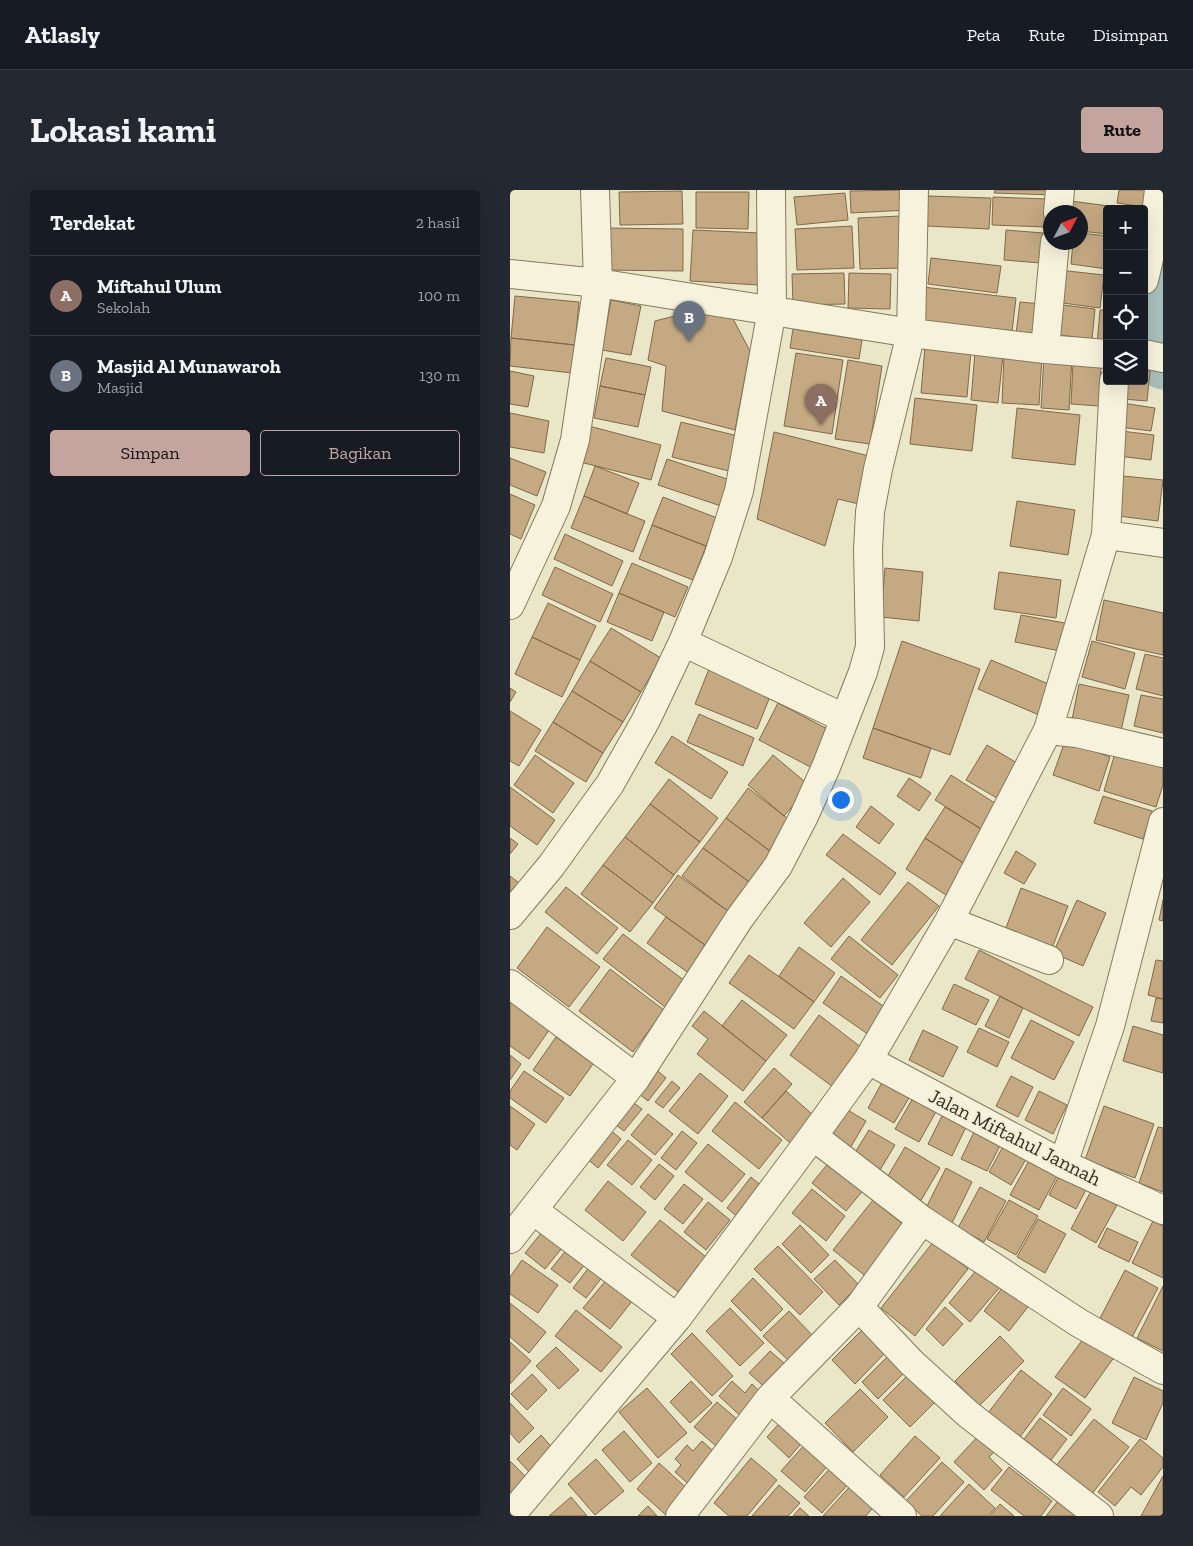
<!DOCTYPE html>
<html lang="id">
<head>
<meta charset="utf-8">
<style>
	body { margin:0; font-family:"Zilla Slab",serif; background:#242831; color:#f1f3f6 }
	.controls { position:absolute; right:15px; top:15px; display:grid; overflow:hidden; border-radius:5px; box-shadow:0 5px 20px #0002 }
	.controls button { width:45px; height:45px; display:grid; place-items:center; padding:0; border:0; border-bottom:1px solid #363941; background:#171b24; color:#f1f3f6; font:25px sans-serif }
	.compass { position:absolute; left:533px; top:15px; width:45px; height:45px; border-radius:50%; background:#171b24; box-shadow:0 5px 20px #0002; rotate:49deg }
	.you { position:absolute; left:330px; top:609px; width:18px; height:18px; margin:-12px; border:4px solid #fff; border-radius:50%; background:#1a73e8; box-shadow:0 0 0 8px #1a73e833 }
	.badge { display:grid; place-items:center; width:32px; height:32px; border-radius:50%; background:#c4a49f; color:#fff; font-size:16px; font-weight:700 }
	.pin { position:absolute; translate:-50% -41px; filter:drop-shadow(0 1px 2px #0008) }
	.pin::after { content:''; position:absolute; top:26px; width:18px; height:15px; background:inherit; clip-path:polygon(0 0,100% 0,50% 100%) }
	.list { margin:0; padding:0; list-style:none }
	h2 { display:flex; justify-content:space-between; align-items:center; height:65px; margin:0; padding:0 20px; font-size:21px }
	h2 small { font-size:16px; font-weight:400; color:#9ea1a6 }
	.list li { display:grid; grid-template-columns:32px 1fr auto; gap:15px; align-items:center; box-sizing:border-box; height:80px; padding:0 20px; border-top:1px solid #363941 }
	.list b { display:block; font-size:19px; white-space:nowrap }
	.list p { margin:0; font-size:16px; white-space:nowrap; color:#9ea1a6 }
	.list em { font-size:16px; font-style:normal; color:#9ea1a6 }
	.actions { display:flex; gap:10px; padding:15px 20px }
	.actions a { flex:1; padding:11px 0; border:1px solid #c4a49f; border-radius:5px; text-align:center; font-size:18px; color:#c4a49f }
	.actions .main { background:#c4a49f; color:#111 }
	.icon { flex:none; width:28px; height:28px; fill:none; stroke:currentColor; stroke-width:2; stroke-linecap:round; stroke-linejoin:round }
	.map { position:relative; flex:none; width:653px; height:1326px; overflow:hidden; border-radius:5px }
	header { display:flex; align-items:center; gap:30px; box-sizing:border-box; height:70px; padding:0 25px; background:#171b24; border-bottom:1px solid #363941 }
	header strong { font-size:24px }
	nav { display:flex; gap:28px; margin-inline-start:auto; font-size:18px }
	.intro { display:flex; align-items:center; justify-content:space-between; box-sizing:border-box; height:120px; padding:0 30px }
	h1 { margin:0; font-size:35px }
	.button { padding:12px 22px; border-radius:5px; background:#c4a49f; color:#111; font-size:18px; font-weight:700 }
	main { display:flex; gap:30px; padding:0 30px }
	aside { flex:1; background:#171b24; border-radius:5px; box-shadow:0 5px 20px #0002 }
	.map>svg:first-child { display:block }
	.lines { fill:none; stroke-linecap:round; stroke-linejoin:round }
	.river { stroke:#a9bfbc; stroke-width:45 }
	.building { fill:#c4a982; stroke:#816947 }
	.minor-casing { stroke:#847a5f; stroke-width:30 }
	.minor { stroke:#f6f2db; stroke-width:28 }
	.labels { text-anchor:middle; stroke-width:4; stroke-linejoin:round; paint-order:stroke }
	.street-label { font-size:20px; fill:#362f21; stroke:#f2efd7 }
</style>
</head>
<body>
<header>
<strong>Atlasly</strong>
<nav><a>Peta</a><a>Rute</a><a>Disimpan</a></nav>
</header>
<div class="intro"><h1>Lokasi kami</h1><a class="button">Rute</a></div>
<main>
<aside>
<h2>Terdekat<small>2 hasil</small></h2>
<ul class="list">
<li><span class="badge" style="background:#8d6e63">A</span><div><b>Miftahul Ulum</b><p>Sekolah</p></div><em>100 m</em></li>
<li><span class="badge" style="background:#6b7280">B</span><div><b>Masjid Al Munawaroh</b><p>Masjid</p></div><em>130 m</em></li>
</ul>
<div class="actions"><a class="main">Simpan</a><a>Bagikan</a></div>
</aside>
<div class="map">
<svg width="653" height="1326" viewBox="0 0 653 1326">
	<rect width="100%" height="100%" fill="#eae6c8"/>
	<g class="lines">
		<path class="river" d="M653,97L648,116L653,177"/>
	</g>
	<path class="building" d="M397,0L398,20L341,23L340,1Z
		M485,0H544V5L484,3Z
		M609,0H645L642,18L607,13Z
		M172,1L173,34L110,35L109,2Z
		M186,2H239L238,39L186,38Z
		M335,3L338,30L287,35L284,7Z
		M418,6L481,8L479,39L417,36Z
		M483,7L537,9L536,37L482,35Z
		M561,11L614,18V19H597V44L570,41V22H560Z
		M391,26L393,78L350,79L348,28Z
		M342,36L344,78L287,80L285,39Z
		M96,38L173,39V81L96,80Z
		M183,40L251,43L249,95L180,91Z
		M496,40L533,43L531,73L494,70Z
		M570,43L597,46V79L561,74L563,52H570Z
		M421,68L491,76L487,103L418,94Z
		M549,80L594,85L590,118L545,112Z
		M334,83L335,114L283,115L282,84Z
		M339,83L381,84L380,119L338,118Z
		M413,97L506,108L502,142L410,131Z
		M5,106L69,112L65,155L1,148Z
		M101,110L131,116L121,165L92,160Z
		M510,112L531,114L528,147L506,144Z
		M545,114L585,119L582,149L541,144Z
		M204,116L221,125L240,161L225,240L152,221L156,176L138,170L145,131Z
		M590,120H597V156L587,155Z
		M283,139L352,150L349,169L280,158Z
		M1,148L65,155L62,183L0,176Z
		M415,156L461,161L457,207L411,203Z
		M465,162L493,165L488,213L461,210Z
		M286,163L333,170L322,244L274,236Z
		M494,164L532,167L529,215L492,213Z
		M534,166L562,168L559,220L531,218Z
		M96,168L141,177L135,205L90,196Z
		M338,170L372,176L360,254L325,249Z
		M563,173L591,175L589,216L561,214Z
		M0,181L24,186L18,217L0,214Z
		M634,181H640L637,211L613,209L614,191H634Z
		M90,196L135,205L128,237L84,228Z
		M405,208L467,215L462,261L400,254Z
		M612,213L645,218L641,241L609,237Z
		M507,218L570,225L565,275L502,268Z
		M0,223L39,231L34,263L0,257Z
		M171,232L232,247L223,282L162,267Z
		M79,236L151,255L141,290L70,272Z
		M611,241L644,245L641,270L608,266Z
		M264,242L363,267L357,316L328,309L315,356L247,329Z
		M0,268L36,282L27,306L0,295Z
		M157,269L226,292L217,318L148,295Z
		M85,276L129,293L117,324L74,306Z
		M613,286L653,290L648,331L608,326Z
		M0,304L25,315L11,349L0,344Z
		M74,306L135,331L123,362L61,338Z
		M153,307L207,328L196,356L142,335Z
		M507,311L565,320L558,365L500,356Z
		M142,335L196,356L183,390L129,369Z
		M55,344L113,371L102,396L44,369Z
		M122,373L178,397L165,427L109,403Z
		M45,377L103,404L90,432L32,405Z
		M375,378L413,382L409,431L371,427Z
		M489,382L551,390L546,428L484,419Z
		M109,403L154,422L142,451L97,432Z
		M594,410L653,423V465L586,450Z
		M38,413L86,436L70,470L22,447Z
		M511,425L560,434L555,462L505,452Z
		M101,438L151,468L131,502L80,471Z
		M22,447L70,470L52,507L5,484Z
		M392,451L470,479L440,565L363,538Z
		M582,451L625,463L615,499L572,487Z
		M635,464L653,468V506L626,499Z
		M481,470L541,495L529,525L468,499Z
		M80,471L131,502L113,532L62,501Z
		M199,479L261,504L247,539L185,514Z
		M569,494L619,505L611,541L562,530Z
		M0,498L6,502L0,512Z
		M62,501L113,532L93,563L43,532Z
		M631,505L653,509V543L624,536Z
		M268,513L325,543L306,580L249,550Z
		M0,521L31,540L9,576L0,571Z
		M189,524L244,548L233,576L177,552Z
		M43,532L93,563L76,592L25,561Z
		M363,538L421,558L411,588L353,568Z
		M162,546L218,582L201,609L145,573Z
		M555,551L600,567L589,601L543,585Z
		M477,555L512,576L492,611L456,590Z
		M605,563L653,578V595L646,617L594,601Z
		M25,565L64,593L43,623L4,595Z
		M263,565L300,596L274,626L238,595Z
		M441,585L491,617L476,642L425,610Z
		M399,588L421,603L409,621L387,606Z
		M159,589L208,628L190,652L140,614Z
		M0,597L45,630L27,655L0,636Z
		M238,598L286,635L264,664L216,628Z
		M593,606L642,621L633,649L584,633Z
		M140,614L190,652L164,685L115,647Z
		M361,616L384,634L369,654L346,637Z
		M435,617L476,642L455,674L415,648Z
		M216,628L264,664L242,694L193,658Z
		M333,644L386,683L370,705L316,665Z
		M115,647L164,685L143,713L93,675Z
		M0,648L8,654L0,664Z
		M415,648L455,674L436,705L396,679Z
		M193,658L242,694L223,725L172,686Z
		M506,661L526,674L514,694L494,683Z
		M93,675L143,713L120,742L71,704Z
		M168,685L223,725L199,758L144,718Z
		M0,686L13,696L0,712Z
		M333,688L360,712L321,757L294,733Z
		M398,692L429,716L382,775L351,750Z
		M56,697L108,738L87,764L35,722Z
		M511,698L558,716L541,761L494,743Z
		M567,710L596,723L573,776L543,763Z
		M653,710V731L649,730Z
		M156,727L199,758L180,784L137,753Z
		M37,737L90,777L59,817L7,778Z
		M113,744L175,791L155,817L93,769Z
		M339,746L388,785L370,808L321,769Z
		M289,757L325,783L304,812L269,786Z
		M469,760L583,817L569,846L455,789Z
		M239,765L304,812L284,839L219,793Z
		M646,770L653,771V809L638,805Z
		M100,779L154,820L123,862L69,821Z
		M331,786L380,821L362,847L313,813Z
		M444,794L479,810L466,835L432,819Z
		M0,802L44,833L19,869L0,856Z
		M490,806L513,818L499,848L475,836Z
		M646,808L653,809V833L641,831Z
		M232,810L277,845L256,871L212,836Z
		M194,821L256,871L233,901L187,864L198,849L182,836Z
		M309,825L352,858L323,897L280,865Z
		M521,830L564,852L544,890L501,868Z
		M623,836L653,845V883L613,871Z
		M469,838L499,852L487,877L457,862Z
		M413,840L448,857L433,887L399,870Z
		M46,847L83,874L60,906L23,880Z
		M0,865L11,874L0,890Z
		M142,876L156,888L138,911L123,899Z
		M264,878L282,894L252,928L234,912Z
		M14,881L54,908L36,933L0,908V901Z
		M190,883L218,906L188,944L159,921Z
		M501,886L523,897L508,927L486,916Z
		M375,887L402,903L384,933L358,918Z
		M162,891L170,898L153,918L145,912Z
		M276,901L312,933L288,960L252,928Z
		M529,901L557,915L543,944L515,930Z
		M404,906L427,920L409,952L385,939Z
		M116,907L132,919L114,941L98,929Z
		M225,912L272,950L249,979L202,941Z
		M0,916L25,934L7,960L0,955Z
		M331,916L356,931L339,960L314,945Z
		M594,916L644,934L625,988L575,970Z
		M138,924L163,944L145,965L121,945Z
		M433,924L457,935L442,966L418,954Z
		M648,937L653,938V1002L629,993Z
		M98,938L111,949L88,978L75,967Z
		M466,938L492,952L477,981L451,969Z
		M359,940L385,955L367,985L341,969Z
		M172,941L187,953L166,980L151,968Z
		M118,950L142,970L122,995L97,975Z
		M495,953L518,966L501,995L479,982Z
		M198,954L235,984L212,1012L175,982Z
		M395,957L430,978L410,1012L375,991Z
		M521,967L549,982L529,1020L500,1005Z
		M321,970L355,998L336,1021L302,993Z
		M149,974L164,986L145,1010L130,997Z
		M436,978L462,992L442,1033L415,1020Z
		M553,978L580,992L566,1019L539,1005Z
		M241,987L254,998L230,1029L217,1018Z
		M98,991L136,1022L113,1051L75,1020Z
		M174,994L193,1009L173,1034L154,1019Z
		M470,997L496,1011L474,1052L448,1038Z
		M302,999L335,1026L316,1051L282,1023Z
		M581,1001L607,1015L586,1053L561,1039Z
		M363,1010L398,1038L358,1088L323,1060Z
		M499,1010L528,1026L506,1065L477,1049Z
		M198,1012L220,1030L196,1060L174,1042Z
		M528,1029L556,1044L535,1083L507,1067Z
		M150,1030L196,1067L168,1102L121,1065Z
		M643,1031L653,1036V1088L622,1073Z
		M290,1035L319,1065L301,1083L272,1054Z
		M36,1037L56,1053L35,1079L15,1063Z
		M597,1038L628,1052L619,1072L588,1057Z
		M424,1051L458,1079L405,1146L371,1118Z
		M62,1053L80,1068L60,1093L41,1079Z
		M268,1056L313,1102L290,1125L244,1079Z
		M12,1070L48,1095L28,1123L0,1104V1087Z
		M325,1070L349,1095L329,1115L304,1089Z
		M84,1071L97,1081L76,1108L63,1098Z
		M469,1077L491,1096L460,1132L439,1113Z
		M615,1080L648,1098L620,1151L587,1134Z
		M243,1088L273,1119L251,1141L221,1111Z
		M97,1089L123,1110L100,1139L73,1118Z
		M496,1093L521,1113L499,1141L474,1121Z
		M653,1096V1161L627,1148Z
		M0,1113L36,1142L19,1163L0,1147Z
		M435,1117L453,1134L433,1156L416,1139Z
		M220,1118L254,1153L230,1176L196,1141Z
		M66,1120L112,1157L91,1182L45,1146Z
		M279,1121L307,1150L282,1174L253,1146Z
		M352,1140L375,1163L345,1194L322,1170Z
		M182,1143L223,1186L202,1206L161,1164Z
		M576,1145L605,1166L575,1208L545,1187Z
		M490,1146L514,1171L469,1216L445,1191Z
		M0,1152L21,1171L0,1194Z
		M46,1157L69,1180L49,1199L26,1176Z
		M260,1161L282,1180L261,1203L239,1183Z
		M379,1165L395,1182L368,1209L352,1192Z
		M511,1180L542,1204L510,1247L478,1223Z
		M22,1184L37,1200L17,1220L1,1204Z
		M398,1185L425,1212L400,1237L373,1210Z
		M624,1187L653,1201V1213L636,1250L602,1233Z
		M181,1191L202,1213L180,1233L160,1212Z
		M222,1191L235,1203L242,1194L258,1209L237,1232L209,1206Z
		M137,1198L177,1243L148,1268L109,1222Z
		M553,1198L581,1219L561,1246L533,1225Z
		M350,1199L378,1227L343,1262L315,1233Z
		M207,1212L236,1237L213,1262L184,1237Z
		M0,1213L24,1238L9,1253L0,1243Z
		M530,1228L557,1249L538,1274L511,1253Z
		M273,1229L295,1249L279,1268L257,1247Z
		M584,1229L619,1257L581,1305L545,1277Z
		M114,1241L142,1273L120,1292L92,1260Z
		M471,1243L488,1258L479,1267L492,1280L474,1300L444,1272Z
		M31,1245L46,1262L22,1285L7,1269Z
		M405,1246L430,1268L394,1307L370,1285Z
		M630,1249L653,1268V1277L631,1305L621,1297L605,1316L588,1302Z
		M192,1251L212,1269L185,1300L165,1282L171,1275L165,1269L177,1255L183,1261Z
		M297,1252L320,1273L295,1302L271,1281Z
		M241,1268L267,1290L237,1326H219L204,1313Z
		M86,1269L114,1301L85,1325L58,1294Z
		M0,1271L18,1289L0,1306Z
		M432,1272L454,1292L423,1326H412L396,1311Z
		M149,1273L182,1303L157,1326L127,1299Z
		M323,1275L341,1291L312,1323L294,1307Z
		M499,1277L542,1311L531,1326H514L481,1300Z
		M653,1286V1326H631Z
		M343,1293L366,1314L356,1326H313Z
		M459,1294L485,1318L478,1326H430Z
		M269,1295L290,1313L278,1326H242Z
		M61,1307L77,1326H39Z
		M548,1311L567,1326H536Z
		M490,1314L504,1326H480Z
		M138,1316L147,1326H128Z
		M290,1318L299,1326H283Z"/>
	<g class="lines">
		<g class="minor-casing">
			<path id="minor" d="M548,22L550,0
				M0,84L88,93L401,143L535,159L597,164
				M634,90L642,56L649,0
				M535,159L545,52
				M634,164L653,168
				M596,345L653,353
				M0,415L46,316L65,250L88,93L85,0
				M173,452L334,528
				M538,540L567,543L653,563
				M0,725L41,676L100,594L136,530L173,452L208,367L229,301L262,120L261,0
				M439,731L539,770
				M0,794L126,888
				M358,870L553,974L653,1020
				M303,946L412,1030L569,1133L653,1180
				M553,974L600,836L653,632
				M23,1020L167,1128
				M0,1049L126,888L229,729L268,676L294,626L316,577L353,482L360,457L358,360L360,322L368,279L401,143L404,0
				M349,1117L401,1172L458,1224L589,1326
				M260,1208L392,1326
				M0,1326L167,1128L303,946L358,870L439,731L538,540L596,345L604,191
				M170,1326L260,1208L349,1117L412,1030"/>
		</g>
		<use href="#minor" class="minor"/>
	</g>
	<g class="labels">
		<g class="street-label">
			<text transform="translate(505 947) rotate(27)" y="7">Jalan Miftahul Jannah</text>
		</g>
	</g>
</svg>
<div class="controls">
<button>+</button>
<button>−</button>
<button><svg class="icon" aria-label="locate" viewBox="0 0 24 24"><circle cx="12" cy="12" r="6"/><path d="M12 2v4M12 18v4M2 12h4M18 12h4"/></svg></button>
<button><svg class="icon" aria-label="layers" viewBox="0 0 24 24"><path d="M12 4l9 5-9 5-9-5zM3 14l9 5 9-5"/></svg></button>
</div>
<svg class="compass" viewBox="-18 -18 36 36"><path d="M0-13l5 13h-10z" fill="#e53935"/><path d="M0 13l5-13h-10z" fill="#9ea1a6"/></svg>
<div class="you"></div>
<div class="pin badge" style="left:311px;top:235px;background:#8d6e63">A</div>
<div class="pin badge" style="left:179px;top:152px;background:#6b7280">B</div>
</div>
</main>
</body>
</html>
